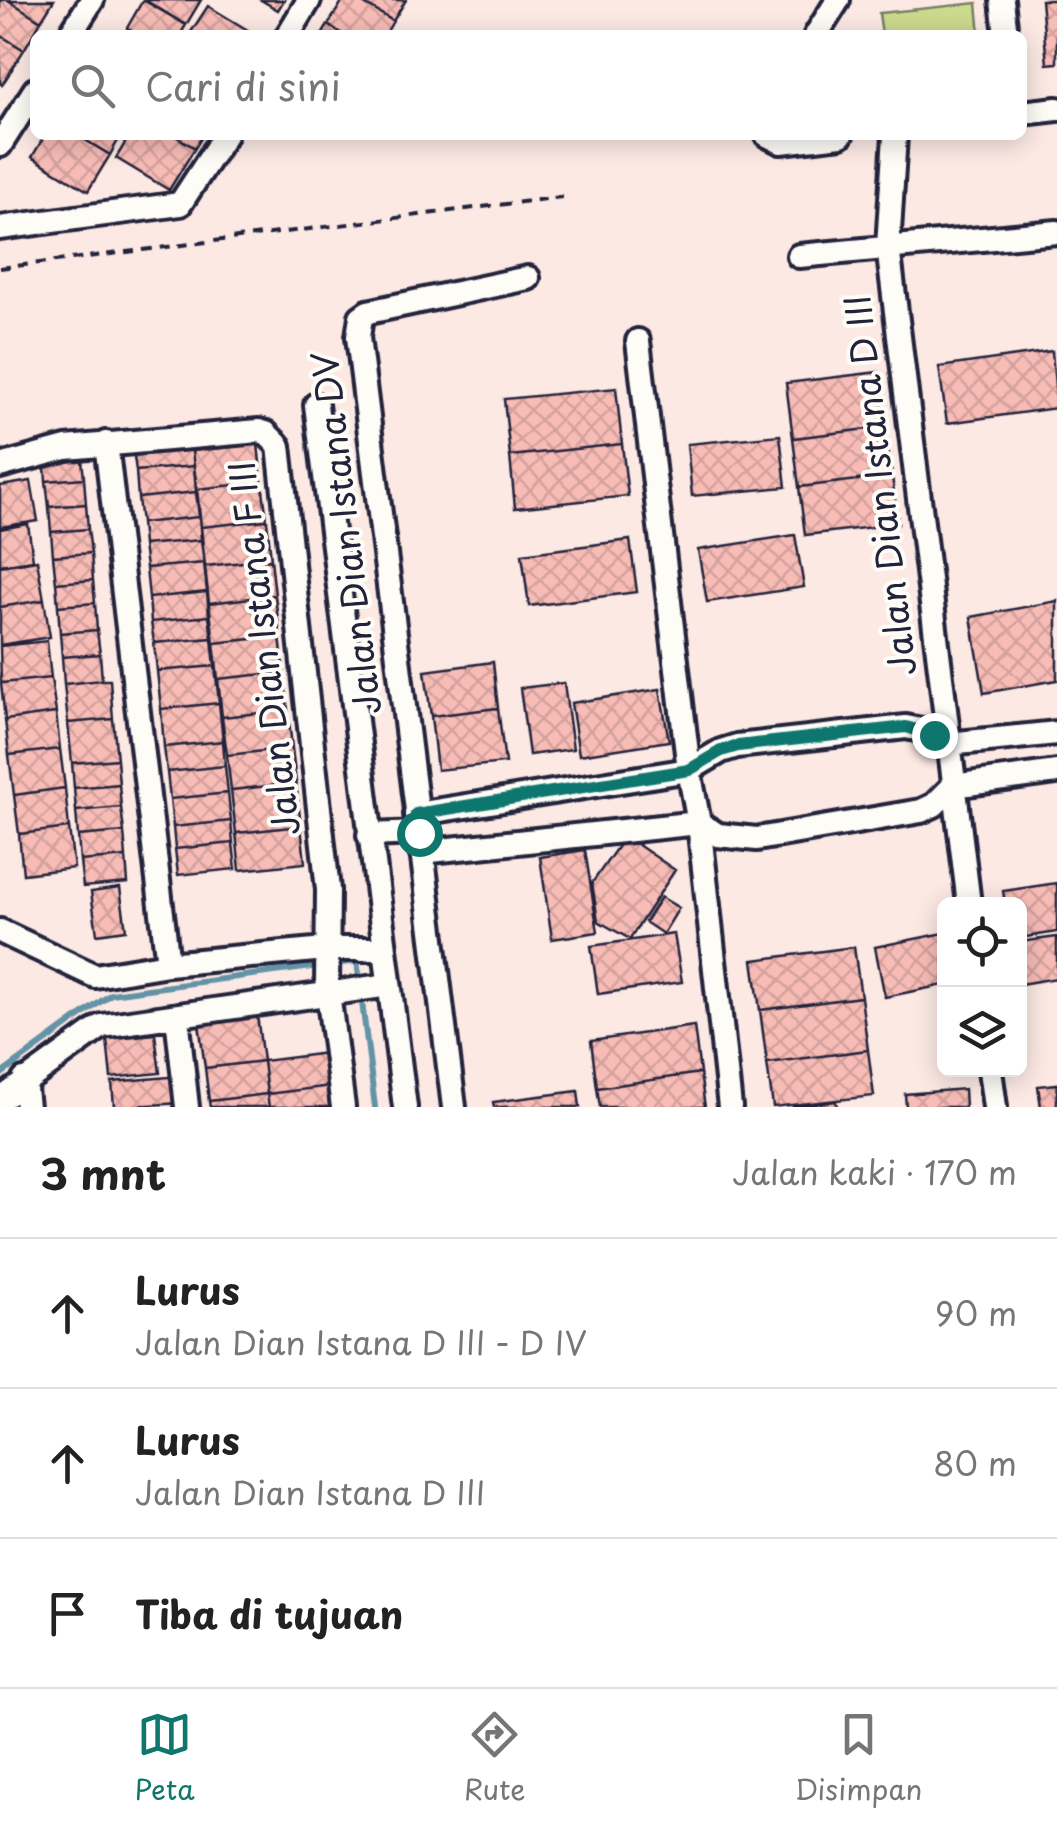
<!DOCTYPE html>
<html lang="id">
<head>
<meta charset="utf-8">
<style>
	body { margin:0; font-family:"Playpen Sans",sans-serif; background:#f2f2f2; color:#222 }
	.controls { position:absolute; right:30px; bottom:30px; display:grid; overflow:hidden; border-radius:15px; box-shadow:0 5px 25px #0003 }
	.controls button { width:90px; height:90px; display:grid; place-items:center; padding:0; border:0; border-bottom:2px solid #e0e0e0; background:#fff; color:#222; font:50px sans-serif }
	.stop { position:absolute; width:30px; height:30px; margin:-22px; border:8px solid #0f766e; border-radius:50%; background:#fff }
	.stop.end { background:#0f766e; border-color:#fff; box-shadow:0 2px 10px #0008 }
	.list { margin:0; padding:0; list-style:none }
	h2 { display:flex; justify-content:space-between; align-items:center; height:130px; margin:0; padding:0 40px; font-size:42px }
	h2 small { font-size:32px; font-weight:400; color:#767676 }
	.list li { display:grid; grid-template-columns:65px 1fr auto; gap:30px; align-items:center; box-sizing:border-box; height:150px; padding:0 40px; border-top:2px solid #e0e0e0 }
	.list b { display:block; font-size:38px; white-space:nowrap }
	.list p { margin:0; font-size:32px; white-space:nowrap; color:#767676 }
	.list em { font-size:32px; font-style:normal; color:#767676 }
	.icon { flex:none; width:55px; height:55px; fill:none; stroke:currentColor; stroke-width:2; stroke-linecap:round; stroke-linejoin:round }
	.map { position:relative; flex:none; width:1057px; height:1107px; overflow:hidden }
	.search { position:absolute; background:#fff; box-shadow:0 5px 25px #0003; left:30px; right:30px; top:30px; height:110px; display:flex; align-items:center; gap:25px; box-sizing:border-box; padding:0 35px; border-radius:15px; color:#767676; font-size:38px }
	.sheet { height:580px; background:#fff }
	nav { display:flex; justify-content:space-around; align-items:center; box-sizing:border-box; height:140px; border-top:2px solid #e0e0e0; background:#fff; font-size:28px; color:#767676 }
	nav a { display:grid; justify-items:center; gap:5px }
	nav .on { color:#0f766e }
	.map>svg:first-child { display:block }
	.park { fill:#ccda8e; stroke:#777e64; stroke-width:2.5 }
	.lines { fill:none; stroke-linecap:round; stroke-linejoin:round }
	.stream { stroke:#6493a6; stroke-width:6 }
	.building { fill:url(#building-cross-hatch); stroke:#22223b; stroke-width:2.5 }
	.street-casing { stroke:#22223b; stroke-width:30 }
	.path { stroke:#22223b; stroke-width:4; stroke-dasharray:10 8; stroke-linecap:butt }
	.street { stroke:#fdfcf7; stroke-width:22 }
	.route { stroke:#0f766e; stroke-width:12 }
	.labels { text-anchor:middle; stroke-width:8; stroke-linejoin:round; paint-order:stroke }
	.street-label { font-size:35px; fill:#22223b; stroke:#fdfcf7 }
</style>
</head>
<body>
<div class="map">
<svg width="1057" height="1107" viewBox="0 0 1057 1107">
	<defs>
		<pattern id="building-cross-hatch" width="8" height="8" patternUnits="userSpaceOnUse" patternTransform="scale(2.5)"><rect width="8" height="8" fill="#f8bcb6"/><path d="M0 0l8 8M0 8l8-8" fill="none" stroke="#d4a19d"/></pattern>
	</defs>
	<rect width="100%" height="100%" fill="#fce9e4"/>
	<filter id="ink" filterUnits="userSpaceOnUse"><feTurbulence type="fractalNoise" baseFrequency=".01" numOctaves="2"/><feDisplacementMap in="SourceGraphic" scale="20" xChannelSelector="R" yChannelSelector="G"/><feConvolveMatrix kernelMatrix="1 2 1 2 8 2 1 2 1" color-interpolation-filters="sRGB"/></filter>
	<g filter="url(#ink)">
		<path class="park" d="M977,3L980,35H882L879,13Z"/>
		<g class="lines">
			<path class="stream" d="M361,994L375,1107
				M0,1075L111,994L357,961L360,982"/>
		</g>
		<path class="building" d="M0,0H8L41,21L24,50L0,35Z
			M8,0H54L41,21Z
			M143,0L186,25L180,35H138L127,28Z
			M145,0H201L186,25Z
			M261,0H284L278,10Z
			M343,0H358L393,21L385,35H344L328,25Z
			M358,0H406L393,21Z
			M1041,0H1057V63L1047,64Z
			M208,6L256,35H195L191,32Z
			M328,25L344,35H322Z
			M0,35L24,50L2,85L0,83Z
			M45,135H77L110,155L88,191L32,157Z
			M77,135H121L110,155Z
			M130,135H174L195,148L169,190L116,158Z
			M174,135H203L195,148Z
			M1052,351L1057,408L947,423L939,367Z
			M879,372L885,427L793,438L786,383Z
			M616,388L622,444L510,456L504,399Z
			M885,427L892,476L799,487L793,438Z
			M780,435L786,487L692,496L687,444Z
			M190,437L194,466L136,471L132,443Z
			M258,444L262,482L197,489L192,451Z
			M622,444L628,496L515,508L510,456Z
			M81,451L84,478L46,481L44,454Z
			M194,466L196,492L138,498L136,471Z
			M892,476L898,524L805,535L799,487Z
			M84,478L86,504L49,507L46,481Z
			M31,481L38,521L0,527V486Z
			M262,482L267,520L201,527L197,489Z
			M196,492L199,517L141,523L138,498Z
			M86,504L88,529L51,532L49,507Z
			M199,517L201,540L143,545L141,523Z
			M267,520L271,559L205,566L201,527Z
			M28,524L33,560L0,565V529Z
			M88,529L91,553L53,556L51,532Z
			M795,535L804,587L707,602L698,550Z
			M201,540L204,563L146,568L143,545Z
			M630,540L637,592L529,606L522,554Z
			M91,553L93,580L56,583L53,556Z
			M271,559L275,595L209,603L205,566Z
			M37,560L44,600L0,607V566Z
			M204,563L207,592L149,598L146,568Z
			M93,580L95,603L58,606L56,583Z
			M207,592L209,616L151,622L149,598Z
			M275,595L280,636L214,643L209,603Z
			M44,600L50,637L0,645V607Z
			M1057,601V680L984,693L971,617Z
			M95,603L97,630L60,633L58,606Z
			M209,616L212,638L154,643L151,622Z
			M97,630L100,654L62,657L60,633Z
			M280,636L284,672L218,679L214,643Z
			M212,638L215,666L157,671L154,643Z
			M47,641L51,678L1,683L0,646Z
			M100,654L102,680L64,684L62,657Z
			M493,662L498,708L431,716L425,671Z
			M215,666L219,703L161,709L157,671Z
			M284,672L288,710L222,717L218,679Z
			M51,678L56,713L5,720L1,683Z
			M102,680H110L113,719L68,723L64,684Z
			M564,683L573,749L529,755L520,688Z
			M660,689L669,741L579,755L571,703Z
			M219,703L223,741L164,747L161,709Z
			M498,708L505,763L437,770L431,716Z
			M288,710L292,748L227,755L222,717Z
			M56,713L60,749L9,755L5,720Z
			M113,719L117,759L72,763L68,723Z
			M223,741L225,766L167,772L164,747Z
			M292,748L296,783L231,790L227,755Z
			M60,749L65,788L14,795L9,755Z
			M117,759L119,784L74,788L72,763Z
			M225,766L228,793L170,799L167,772Z
			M296,783L301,826L236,833L231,790Z
			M119,784L121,807L76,811L74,788Z
			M65,788L69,828L19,834L14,795Z
			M228,793L231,821L173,827L170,799Z
			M121,807L124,832L78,836L76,811Z
			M231,821L233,843L175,849L173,827Z
			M301,826L305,863L240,870L236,833Z
			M69,828L74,868L23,874L19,834Z
			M124,832L126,857L80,861L78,836Z
			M625,836L675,870L630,939L598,921L592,883Z
			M233,843L236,869L178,875L175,849Z
			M585,850L598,932L552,939L540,857Z
			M126,857L128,883L83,887L80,861Z
			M1057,883V932L1020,938V904H1005L1003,891Z
			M120,888L126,930L97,934L91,892Z
			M661,897L679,908L663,934L645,922Z
			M944,933V985L885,997L875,947Z
			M674,934L682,982L598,994L591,946Z
			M1057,937V978L1020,984V942Z
			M854,947L861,997L760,1010L753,960Z
			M861,997L868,1050L767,1063L760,1010Z
			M257,1015L263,1061L205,1068L199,1023Z
			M694,1026L700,1073L597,1088L591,1041Z
			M155,1034L160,1073L111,1078L107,1039Z
			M868,1050L874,1096L773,1107L767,1063Z
			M335,1052L339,1085L267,1094L263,1061Z
			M263,1061L267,1094L209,1101L205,1068Z
			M700,1073L705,1107H600L597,1088Z
			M180,1076L183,1103L114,1107L112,1082Z
			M1057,1084V1107H1041L1038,1086Z
			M339,1085L342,1107H269L267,1094Z
			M964,1089L965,1107H906L905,1094Z
			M578,1091L580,1107H494L493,1102Z
			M267,1094L269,1107H210L209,1101Z
			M836,1101L837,1107H792Z"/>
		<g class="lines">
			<g class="street-casing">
				<path id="street" d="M1002,0L1006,35
					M70,35L92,0
					M288,35L309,0
					M816,35L838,0
					M1022,113L1057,109
					M767,135L781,142L841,135
					M895,135L888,247L969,904
					M0,145L35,90
					M0,228L180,204L225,135
					M799,256L1057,232
					M638,341L689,770L699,823L730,1107
					M316,405L405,1107
					M106,443L168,964
					M0,466L66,448L259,431L266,433L279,446L328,890L327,985L343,1107
					M948,744L1057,733
					M953,786L1057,772
					M416,814L689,770L721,751L737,746L906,727L921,730L948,744
					M699,823L718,835L757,839L921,811L934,805L953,786
					M369,835L419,833
					M421,852L699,823
					M0,931L95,976L168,964L325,949H384
					M177,1016L187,1107
					M990,1070L995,1107
					M24,1080L27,1107
					M0,1100L102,1026L389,985
					M454,1107L358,337L361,317L368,312L528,278"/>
			</g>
			<path class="path" d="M0,268L562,197"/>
			<use href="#street" class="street"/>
		</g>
	</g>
	<g class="lines" filter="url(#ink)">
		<path class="route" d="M419,833L416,814L689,770L721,751L738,746L906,727L934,735"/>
	</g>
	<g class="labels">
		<g class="street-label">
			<text transform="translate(881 485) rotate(-97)" y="12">Jalan Dian Istana D III</text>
			<text transform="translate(347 533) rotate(-97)" y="12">Jalan Dian Istana DV</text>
			<text transform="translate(265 648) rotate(-97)" y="12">Jalan Dian Istana F III</text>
		</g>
	</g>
</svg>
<div class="controls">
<button><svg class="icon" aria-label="locate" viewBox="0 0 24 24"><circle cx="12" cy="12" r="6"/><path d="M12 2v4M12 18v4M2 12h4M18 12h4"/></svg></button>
<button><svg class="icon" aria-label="layers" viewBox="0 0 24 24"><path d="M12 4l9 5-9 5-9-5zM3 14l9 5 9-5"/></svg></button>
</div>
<div class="stop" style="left:419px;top:833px"></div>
<div class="stop end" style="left:934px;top:735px"></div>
<div class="search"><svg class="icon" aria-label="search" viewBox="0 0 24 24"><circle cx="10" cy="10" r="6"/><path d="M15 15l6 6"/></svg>Cari di sini</div>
</div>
<section class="sheet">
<h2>3 mnt<small>Jalan kaki · 170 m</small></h2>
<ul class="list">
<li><svg class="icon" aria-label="ahead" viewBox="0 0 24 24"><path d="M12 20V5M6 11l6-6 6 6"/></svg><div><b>Lurus</b><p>Jalan Dian Istana D III - D IV</p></div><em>90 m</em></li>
<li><svg class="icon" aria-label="ahead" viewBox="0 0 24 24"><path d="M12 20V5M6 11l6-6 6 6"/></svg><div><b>Lurus</b><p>Jalan Dian Istana D III</p></div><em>80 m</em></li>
<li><svg class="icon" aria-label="arrive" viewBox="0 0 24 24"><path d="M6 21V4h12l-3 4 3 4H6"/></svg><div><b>Tiba di tujuan</b></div></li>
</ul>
</section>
<nav>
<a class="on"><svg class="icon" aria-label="map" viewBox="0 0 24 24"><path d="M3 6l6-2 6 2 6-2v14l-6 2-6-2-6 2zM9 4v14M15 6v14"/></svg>Peta</a>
<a><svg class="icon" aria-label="directions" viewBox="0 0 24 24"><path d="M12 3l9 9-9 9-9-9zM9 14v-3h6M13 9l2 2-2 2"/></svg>Rute</a>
<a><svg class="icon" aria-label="saved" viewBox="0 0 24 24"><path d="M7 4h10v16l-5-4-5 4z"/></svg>Disimpan</a>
</nav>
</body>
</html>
